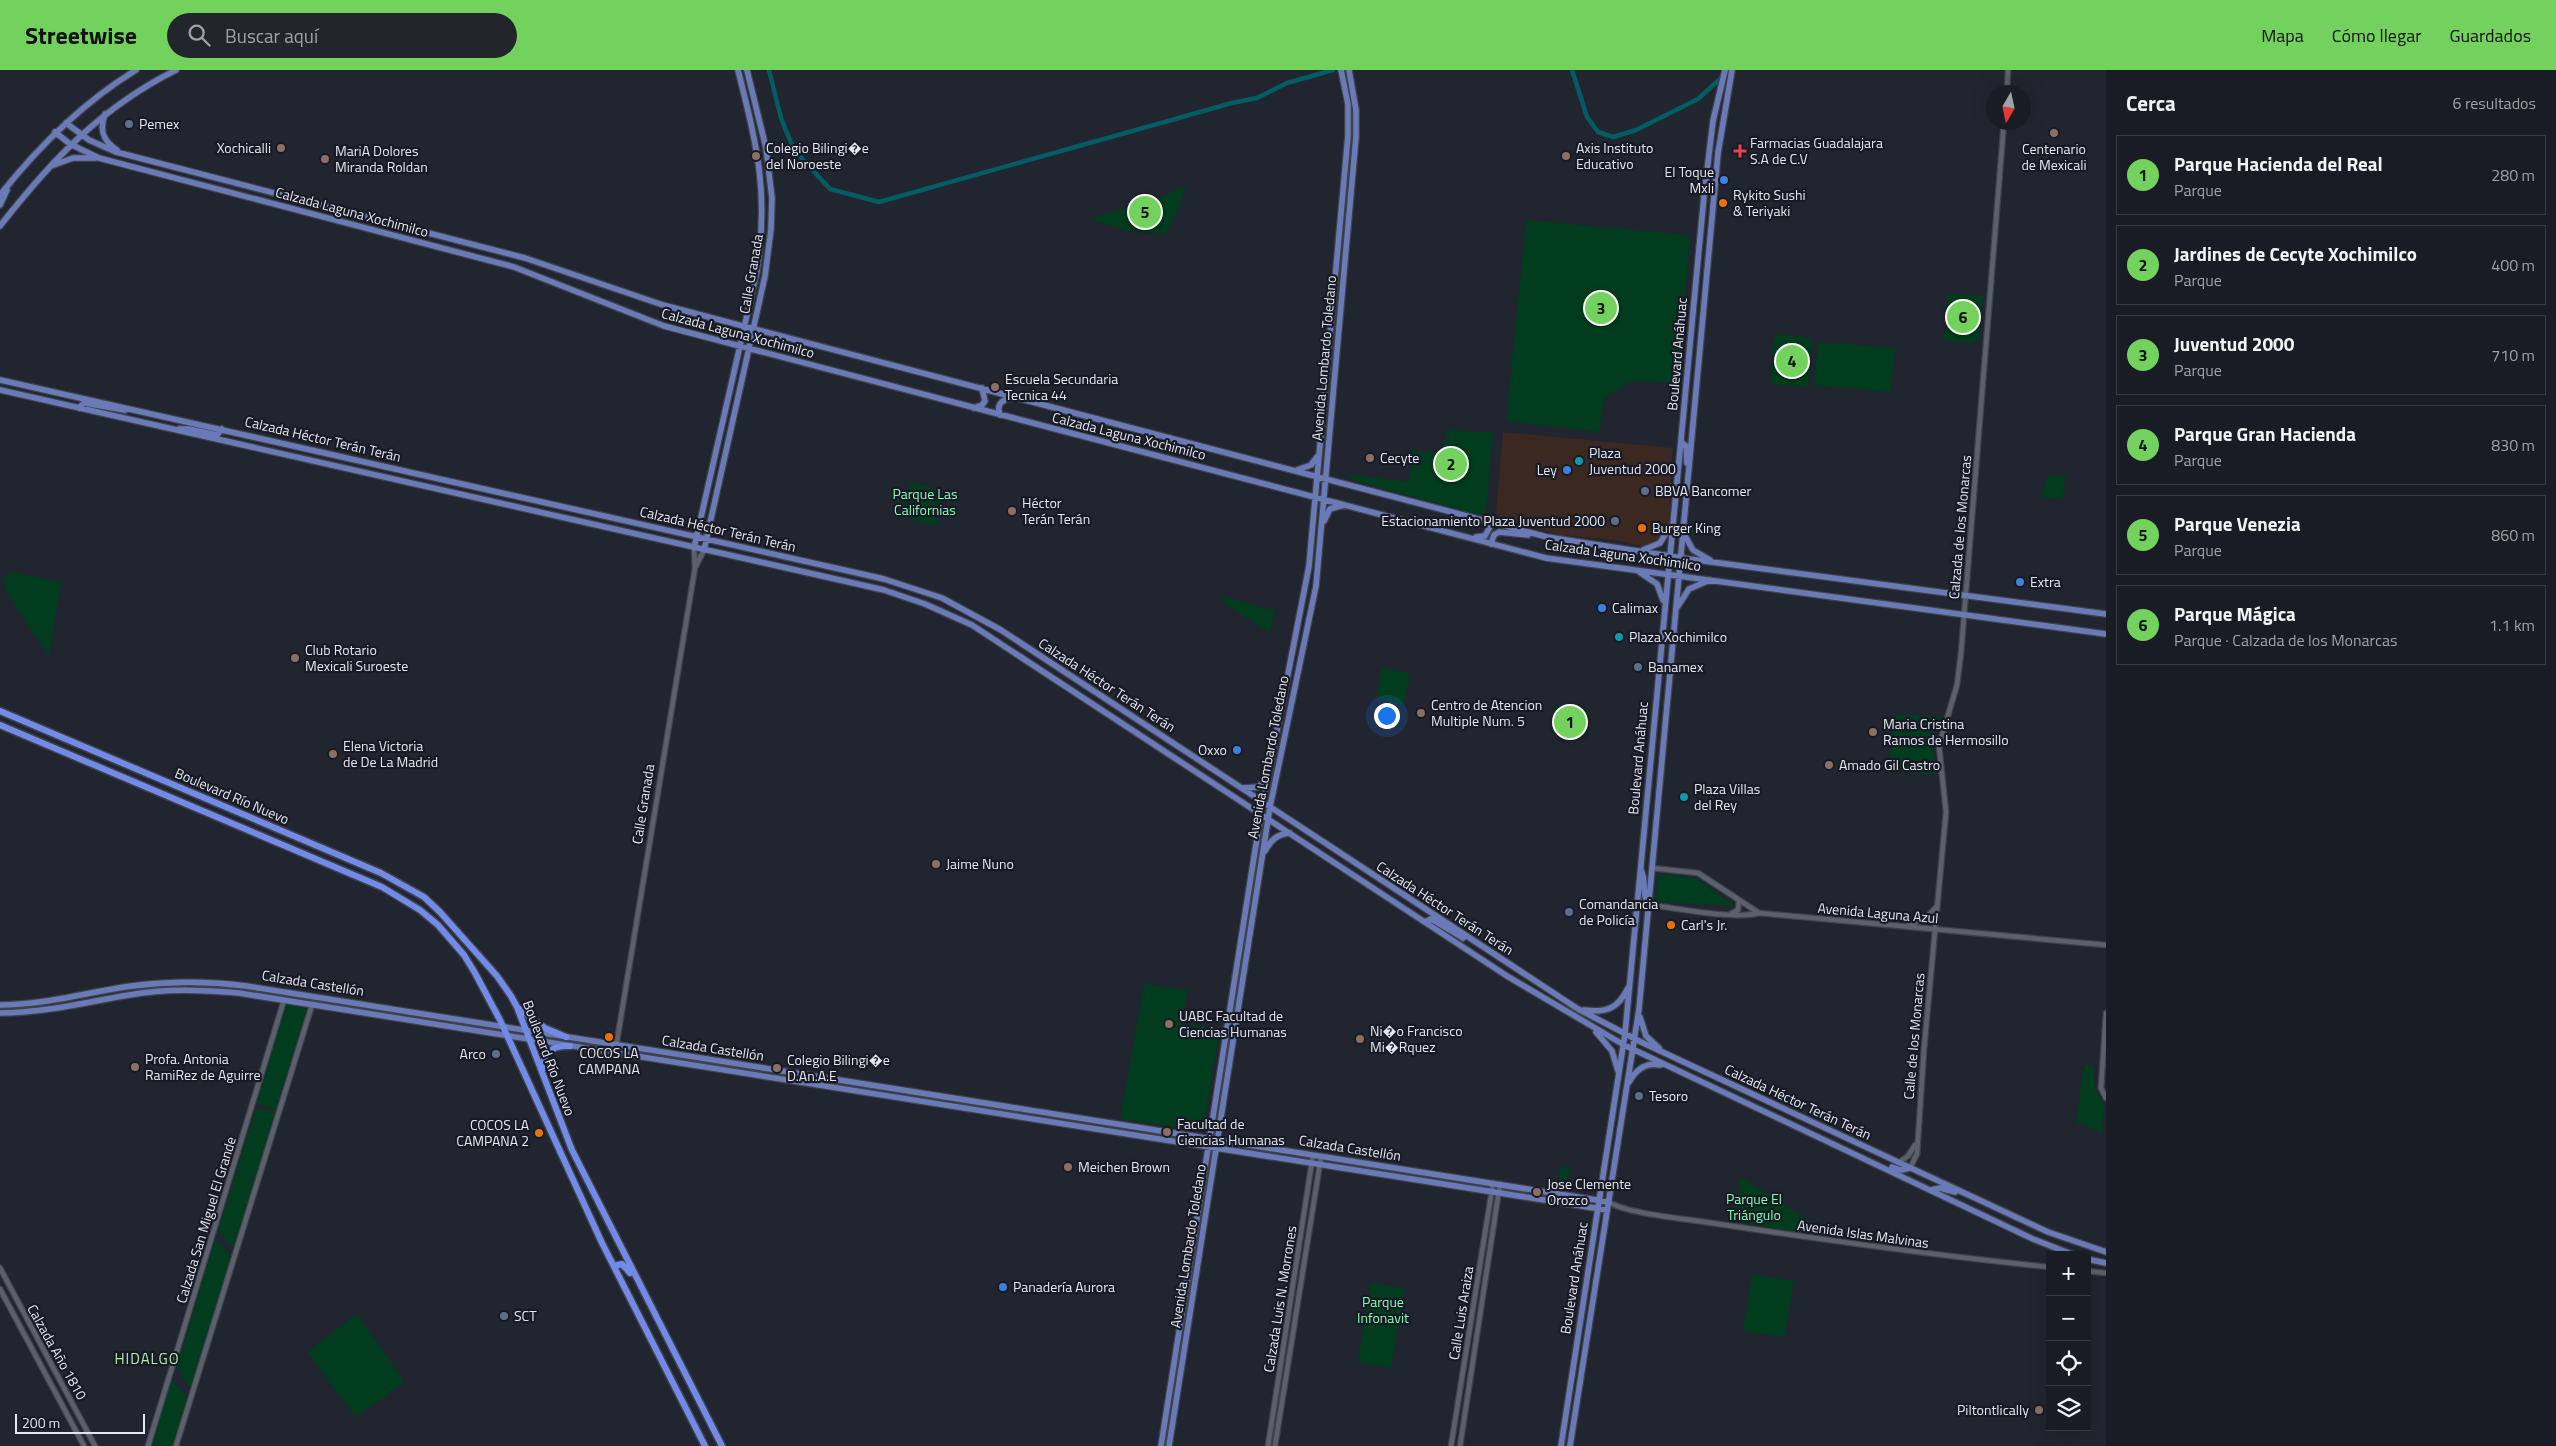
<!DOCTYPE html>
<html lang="es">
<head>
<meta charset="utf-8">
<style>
	body { margin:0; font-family:"Titillium Web",sans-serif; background:#22252c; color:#f1f3f6 }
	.controls { position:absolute; right:15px; bottom:15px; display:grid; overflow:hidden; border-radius:0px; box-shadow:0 5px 20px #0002 }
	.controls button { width:45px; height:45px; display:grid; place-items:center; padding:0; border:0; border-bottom:1px solid #373a41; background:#191c24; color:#f1f3f6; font:25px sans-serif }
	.compass { position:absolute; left:1986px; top:15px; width:45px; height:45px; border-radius:50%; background:#191c24; box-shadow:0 5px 20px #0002; rotate:189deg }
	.scale { position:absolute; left:15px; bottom:12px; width:130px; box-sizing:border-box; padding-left:5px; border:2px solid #e4e7ee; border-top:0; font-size:14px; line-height:18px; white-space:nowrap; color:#e4e7ee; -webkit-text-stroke:4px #181b26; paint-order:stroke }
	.you { position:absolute; left:1386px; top:645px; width:18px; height:18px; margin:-12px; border:4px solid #fff; border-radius:50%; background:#1a73e8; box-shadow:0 0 0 8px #1a73e833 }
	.badge { display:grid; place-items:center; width:32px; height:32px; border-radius:50%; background:#72d25d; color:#111; font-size:16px; font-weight:700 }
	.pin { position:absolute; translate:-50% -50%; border:2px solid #fff; box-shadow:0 1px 5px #0006 }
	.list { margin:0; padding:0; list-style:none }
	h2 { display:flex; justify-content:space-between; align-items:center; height:65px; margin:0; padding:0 20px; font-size:21px }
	h2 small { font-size:16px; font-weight:400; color:#9fa1a6 }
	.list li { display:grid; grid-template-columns:32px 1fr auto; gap:15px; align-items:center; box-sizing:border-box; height:80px; margin:0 10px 10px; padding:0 10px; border:1px solid #373a41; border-radius:0px }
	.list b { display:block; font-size:19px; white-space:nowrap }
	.list p { margin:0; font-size:16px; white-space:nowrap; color:#9fa1a6 }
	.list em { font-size:16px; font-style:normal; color:#9fa1a6 }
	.icon { flex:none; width:28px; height:28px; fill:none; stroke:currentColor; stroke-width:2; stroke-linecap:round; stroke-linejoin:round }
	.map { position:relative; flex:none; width:2106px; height:1376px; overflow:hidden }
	header { display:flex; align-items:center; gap:30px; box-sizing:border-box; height:70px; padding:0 25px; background:#72d25d; color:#111 }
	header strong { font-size:24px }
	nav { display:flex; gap:28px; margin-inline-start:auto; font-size:18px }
	.search { width:350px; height:45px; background:#22252c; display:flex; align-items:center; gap:12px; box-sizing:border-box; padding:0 18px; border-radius:28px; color:#9fa1a6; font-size:19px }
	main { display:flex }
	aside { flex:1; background:#191c24 }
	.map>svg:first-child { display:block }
	.commercial { fill:#3a2821 }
	.green { fill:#003c1d }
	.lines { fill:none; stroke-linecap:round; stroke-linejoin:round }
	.canal { stroke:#035c61; stroke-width:4.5 }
	.minor-casing { stroke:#3f424b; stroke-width:7 }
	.major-casing { stroke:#3f424b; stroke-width:8 }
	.highway-casing { stroke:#3f424b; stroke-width:9 }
	.minor { stroke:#5c606d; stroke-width:4.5 }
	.major { stroke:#6a7ab7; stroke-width:5.5 }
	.highway { stroke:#738be8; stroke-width:6 }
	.service-dot { fill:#5c6f8a; stroke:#181b26; stroke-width:2 }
	.education-dot { fill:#8d6e63; stroke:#181b26; stroke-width:2 }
	.health-dot { fill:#e0444e; stroke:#181b26; stroke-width:2 }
	.shop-dot { fill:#3f7fe0; stroke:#181b26; stroke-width:2 }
	.food-dot { fill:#e8710a; stroke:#181b26; stroke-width:2 }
	.culture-dot { fill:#0f9aa8; stroke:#181b26; stroke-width:2 }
	.labels { text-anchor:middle; stroke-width:4.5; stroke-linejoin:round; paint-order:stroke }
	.poi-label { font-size:14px; fill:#e4e7ee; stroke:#181b26; text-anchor:start }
	.street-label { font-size:14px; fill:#e4e7ee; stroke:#181b26 }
	.park-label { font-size:14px; fill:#85fbaf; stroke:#181b26 }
	.neighbourhood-label { font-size:15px; letter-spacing:1px; fill:#b5e9aa; stroke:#181b26 }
</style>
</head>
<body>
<header>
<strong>Streetwise</strong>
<div class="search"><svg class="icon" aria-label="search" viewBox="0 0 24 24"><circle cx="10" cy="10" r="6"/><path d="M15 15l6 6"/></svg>Buscar aquí</div>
<nav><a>Mapa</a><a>Cómo llegar</a><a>Guardados</a></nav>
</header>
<main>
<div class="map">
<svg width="2106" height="1376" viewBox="0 0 2106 1376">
	<rect width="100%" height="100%" fill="#212530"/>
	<path class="commercial" d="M1503,362L1673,378L1670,403L1672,422L1668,456L1658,471L1648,476H1641L1615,470L1561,465L1500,449L1496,442Z"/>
	<path class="green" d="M1183,117L1185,119L1179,137L1166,164L1125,160L1093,150L1095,147L1157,129Z
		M1526,150L1690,165L1678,313L1632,311L1604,328L1599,362L1506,351Z
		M1947,224L1983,226L1979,268L1972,273L1944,270Z
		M1775,264L1812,268L1808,317L1771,314Z
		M1818,272L1895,278L1891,322L1814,315Z
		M1447,360L1493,363L1486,442L1480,445L1355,411L1346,404L1409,412L1412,380L1442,383Z
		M2048,405L2065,407L2063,429L2041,427Z
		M910,412L939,420L941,422L937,456L911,450L912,441L904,437Z
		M12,502L61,512L49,587L8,524L2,509Z
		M1225,527L1275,541L1270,563L1223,532L1222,528Z
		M1381,597L1410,604L1403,636L1377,628Z
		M1554,636L1588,640L1586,666L1552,663Z
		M1893,644L1941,647L1934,669L1935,702L1932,705L1888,699Z
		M1658,804L1696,808L1735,836L1658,832L1656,830Z
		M1144,914L1187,920L1184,954L1220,959L1203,1061L1120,1049Z
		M285,934L307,939L276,1039L256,1033Z
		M2084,995L2094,996L2095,1020L2104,1034L2102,1063L2076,1052Z
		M256,1039L278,1042L234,1180L218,1160Z
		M1561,1096L1570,1097L1567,1115L1559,1114Z
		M1741,1107L1837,1169L1733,1151Z
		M215,1169L233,1188L190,1320L177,1297Z
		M1752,1204L1794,1211L1785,1267L1743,1261Z
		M1370,1213L1405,1218L1391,1298L1358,1292Z
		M357,1244L405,1312L356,1347L307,1282Z
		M172,1310L188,1329L173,1376H150Z"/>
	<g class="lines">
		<path class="canal" d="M769,0L781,48L794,80L830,119L879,132L1232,33L1257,28L1287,13L1333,0
			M1572,0L1587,47L1598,62L1613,67L1636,60L1698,29L1730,0"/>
		<g class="minor-casing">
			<path id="minor" d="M2007,22L2008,0
				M696,496L704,480
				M1652,798L1698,803L1759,843
				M1649,835C1678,838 1733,850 1759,843L2106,875
				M1732,843L1738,840L1739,831
				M1907,856L1925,849L1937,836
				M2106,943L2101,1018L2106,1028
				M615,983L695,498L694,478
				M1898,1093L1908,1086L1915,1075
				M1910,1098L1917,1084L1924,979L1946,742L1939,676L1957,615L1961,583L2004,52
				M1609,1132C1627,1144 1688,1149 1712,1153C1824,1170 1936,1186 2050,1197
				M0,1198L95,1376
				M2087,1201L2106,1203
				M0,1219L84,1376
				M148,1376L284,930
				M176,1376L312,935
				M1268,1376L1313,1085
				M1275,1376L1321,1087
				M1451,1376L1493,1113
				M1460,1376L1500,1114"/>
		</g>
		<g class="major-casing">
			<path id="major" d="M105,44C99,60 103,71 117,80
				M66,53L89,70L116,82L525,188L663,235L1547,467L1689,489L2106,544
				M55,62L70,74L99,88L514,197L664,256L1546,488L2106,564
				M51,96L73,88H95
				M0,125C39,76 82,33 136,0
				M0,135L7,120
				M0,156C51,91 100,38 176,0
				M0,310L884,509L942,528L1001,560L1578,939L1641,972L2048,1162L2106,1182
				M0,320L884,520L925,534L972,555L1507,906L1624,975L2033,1169L2074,1185
				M79,338L84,333L125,340
				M974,338L982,335L985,331L982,318
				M1000,345C996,334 1002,329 1013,328
				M179,359H189L217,365L222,359
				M1681,372L1686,376L1687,393
				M1297,400L1311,395L1317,387
				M1324,451L1330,439L1344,435
				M1684,464L1693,480L1710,490
				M1476,467L1485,466L1492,453
				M1491,474L1494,465L1499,462L1528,465
				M694,478L757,201C769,122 757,76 738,0
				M704,480L765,206L771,159L772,128L766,78L747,0
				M1643,480L1660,473L1670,457
				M1638,501L1657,514L1663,530
				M1678,536L1689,519L1710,510
				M1243,718L1259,717L1266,708
				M1265,781C1271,770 1277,764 1290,763
				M1641,800C1647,812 1641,825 1649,835
				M1425,852L1431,849L1463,868
				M0,935C45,935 88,922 132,916C170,911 208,911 246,916L1609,1132
				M1584,940C1606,943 1618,939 1628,918
				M0,943C44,943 86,932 129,925C166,918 203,920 239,923L1607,1140
				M1640,947L1646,966L1659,978
				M1596,962L1612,981L1618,1001
				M1629,1012C1636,1000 1646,992 1660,995
				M1892,1097L1901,1100L1910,1098
				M1931,1120L1940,1118L1955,1122
				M2087,1189L2106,1193
				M1161,1376L1261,743L1309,496L1348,66V34L1341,0
				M1169,1376L1270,737L1316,516L1356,67V40L1349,0
				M1561,1376L1625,964L1704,126L1713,51L1725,0
				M1570,1376L1639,939L1718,83L1732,0"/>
		</g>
		<g class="highway-casing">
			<path id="highway" d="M0,641L381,803L424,827L440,842L497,906L511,926L517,937L572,1080L722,1376
				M0,655L382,817L420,840L438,855L464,885L475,903L500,950L602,1173L705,1376
				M518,938L545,958L566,967
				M542,1001C542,982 553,975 570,976
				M614,1196L622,1194L630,1203"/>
		</g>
		<use href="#minor" class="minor"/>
		<use href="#major" class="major"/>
		<use href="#highway" class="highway"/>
	</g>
	<g class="service-dot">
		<circle cx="129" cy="54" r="5"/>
		<circle cx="1645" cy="421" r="5"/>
		<circle cx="1615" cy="451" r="5"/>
		<circle cx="1638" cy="597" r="5"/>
		<circle cx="1569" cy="842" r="5"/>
		<circle cx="496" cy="984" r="5"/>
		<circle cx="1639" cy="1026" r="5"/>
		<circle cx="504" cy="1246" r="5"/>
	</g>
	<g class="education-dot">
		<circle cx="2054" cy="63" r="5"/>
		<circle cx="281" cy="78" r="5"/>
		<circle cx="756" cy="86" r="5"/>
		<circle cx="1566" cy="86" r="5"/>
		<circle cx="325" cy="89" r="5"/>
		<circle cx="995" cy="317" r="5"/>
		<circle cx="1370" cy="388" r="5"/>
		<circle cx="1012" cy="441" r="5"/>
		<circle cx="295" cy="588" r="5"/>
		<circle cx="1421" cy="643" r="5"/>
		<circle cx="1873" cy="662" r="5"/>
		<circle cx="333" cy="684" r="5"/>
		<circle cx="1829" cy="695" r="5"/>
		<circle cx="936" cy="794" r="5"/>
		<circle cx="1169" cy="954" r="5"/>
		<circle cx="1360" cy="969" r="5"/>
		<circle cx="135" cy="997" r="5"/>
		<circle cx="777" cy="998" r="5"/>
		<circle cx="1167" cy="1062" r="5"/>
		<circle cx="1068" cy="1097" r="5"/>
		<circle cx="1537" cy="1122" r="5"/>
		<circle cx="2039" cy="1340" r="5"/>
	</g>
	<path class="health-dot" d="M1737.5 73.5h5v5h5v5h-5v5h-5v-5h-5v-5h5z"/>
	<g class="shop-dot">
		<circle cx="1724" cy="110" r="5"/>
		<circle cx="1567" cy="400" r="5"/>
		<circle cx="2020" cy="512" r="5"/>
		<circle cx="1602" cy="538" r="5"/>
		<circle cx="1237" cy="680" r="5"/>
		<circle cx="1003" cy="1217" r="5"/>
	</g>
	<g class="food-dot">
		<circle cx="1723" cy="133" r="5"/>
		<circle cx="1642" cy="458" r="5"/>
		<circle cx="1671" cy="855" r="5"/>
		<circle cx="609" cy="967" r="5"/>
		<circle cx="539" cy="1063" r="5"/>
	</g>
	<g class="culture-dot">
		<circle cx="1579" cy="391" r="5"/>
		<circle cx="1619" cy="567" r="5"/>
		<circle cx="1684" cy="727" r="5"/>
	</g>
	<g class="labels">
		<g class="poi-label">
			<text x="139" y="59">Pemex</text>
			<text x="1750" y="78">Farmacias Guadalajara<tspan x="1750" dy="16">S.A de C.V</tspan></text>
			<text x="271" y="83" text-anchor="end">Xochicalli</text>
			<text x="766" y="83">Colegio Bilingi�e<tspan x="766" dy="16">del Noroeste</tspan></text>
			<text x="1576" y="83">Axis Instituto<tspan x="1576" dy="16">Educativo</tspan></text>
			<text x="2054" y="84" text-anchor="middle">Centenario<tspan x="2054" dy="16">de Mexicali</tspan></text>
			<text x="335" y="86">MariA Dolores<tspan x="335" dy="16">Miranda Roldan</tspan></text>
			<text x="1714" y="107" text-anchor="end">El Toque<tspan x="1714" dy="16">Mxli</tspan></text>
			<text x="1733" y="130">Rykito Sushi<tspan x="1733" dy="16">&amp; Teriyaki</tspan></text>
			<text x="1005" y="314">Escuela Secundaria<tspan x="1005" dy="16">Tecnica 44</tspan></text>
			<text x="1589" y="388">Plaza<tspan x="1589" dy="16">Juventud 2000</tspan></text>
			<text x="1380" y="393">Cecyte</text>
			<text x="1557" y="405" text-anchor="end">Ley</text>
			<text x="1655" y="426">BBVA Bancomer</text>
			<text x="1022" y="438">Héctor<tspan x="1022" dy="16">Terán Terán</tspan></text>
			<text x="1605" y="456" text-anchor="end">Estacionamiento Plaza Juventud 2000</text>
			<text x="1652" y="463">Burger King</text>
			<text x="2030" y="517">Extra</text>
			<text x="1612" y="543">Calimax</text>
			<text x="1629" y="572">Plaza Xochimilco</text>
			<text x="305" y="585">Club Rotario<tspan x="305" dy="16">Mexicali Suroeste</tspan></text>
			<text x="1648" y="602">Banamex</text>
			<text x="1431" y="640">Centro de Atencion<tspan x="1431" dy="16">Multiple Num. 5</tspan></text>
			<text x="1883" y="659">Maria Cristina<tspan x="1883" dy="16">Ramos de Hermosillo</tspan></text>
			<text x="343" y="681">Elena Victoria<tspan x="343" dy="16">de De La Madrid</tspan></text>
			<text x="1227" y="685" text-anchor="end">Oxxo</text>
			<text x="1839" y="700">Amado Gil Castro</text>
			<text x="1694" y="724">Plaza Villas<tspan x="1694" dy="16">del Rey</tspan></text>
			<text x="946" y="799">Jaime Nuno</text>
			<text x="1579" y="839">Comandancia<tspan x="1579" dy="16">de Policía</tspan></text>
			<text x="1681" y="860">Carl's Jr.</text>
			<text x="1179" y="951">UABC Facultad de<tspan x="1179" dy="16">Ciencias Humanas</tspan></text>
			<text x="1370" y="966">Ni�o Francisco<tspan x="1370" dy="16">Mi�Rquez</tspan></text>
			<text x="609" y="988" text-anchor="middle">COCOS LA<tspan x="609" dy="16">CAMPANA</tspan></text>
			<text x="486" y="989" text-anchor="end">Arco</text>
			<text x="145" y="994">Profa. Antonia<tspan x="145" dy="16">RamiRez de Aguirre</tspan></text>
			<text x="787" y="995">Colegio Bilingi�e<tspan x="787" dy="16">D.An.A.E</tspan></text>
			<text x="1649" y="1031">Tesoro</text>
			<text x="1177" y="1059">Facultad de<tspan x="1177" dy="16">Ciencias Humanas</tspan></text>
			<text x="529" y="1060" text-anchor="end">COCOS LA<tspan x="529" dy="16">CAMPANA 2</tspan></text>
			<text x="1078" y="1102">Meichen Brown</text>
			<text x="1547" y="1119">Jose Clemente<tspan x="1547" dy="16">Orozco</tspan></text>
			<text x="1013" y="1222">Panadería Aurora</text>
			<text x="514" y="1251">SCT</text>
			<text x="2029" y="1345" text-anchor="end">Piltontlically</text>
		</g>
		<g class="street-label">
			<text transform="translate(352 142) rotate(15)" y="5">Calzada Laguna Xochimilco</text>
			<text transform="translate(751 204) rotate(-80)" y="5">Calle Granada</text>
			<text transform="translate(738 263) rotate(15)" y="5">Calzada Laguna Xochimilco</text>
			<text transform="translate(1677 284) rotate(-85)" y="5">Boulevard Anáhuac</text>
			<text transform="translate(1324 288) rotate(-85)" y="5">Avenida Lombardo Toledano</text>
			<text transform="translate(1129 366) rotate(14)" y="5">Calzada Laguna Xochimilco</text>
			<text transform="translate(323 369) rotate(13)" y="5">Calzada Héctor Terán Terán</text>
			<text transform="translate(1960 457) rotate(-85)" y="5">Calzada de los Monarcas</text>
			<text transform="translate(718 459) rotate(13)" y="5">Calzada Héctor Terán Terán</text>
			<text transform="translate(1623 485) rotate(8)" y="5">Calzada Laguna Xochimilco</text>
			<text transform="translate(1107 615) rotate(33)" y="5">Calzada Héctor Terán Terán</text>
			<text transform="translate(1268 687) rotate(-79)" y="5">Avenida Lombardo Toledano</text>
			<text transform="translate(1638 688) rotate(-85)" y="5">Boulevard Anáhuac</text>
			<text transform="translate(232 726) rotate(23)" y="5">Boulevard Río Nuevo</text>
			<text transform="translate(643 734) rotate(-81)" y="5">Calle Granada</text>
			<text transform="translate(1445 838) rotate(33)" y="5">Calzada Héctor Terán Terán</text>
			<text transform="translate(1878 843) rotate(5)" y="5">Avenida Laguna Azul</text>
			<text transform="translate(313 913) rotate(9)" y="5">Calzada Castellón</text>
			<text transform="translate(1914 966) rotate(-85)" y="5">Calle de los Monarcas</text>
			<text transform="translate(713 978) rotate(9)" y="5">Calzada Castellón</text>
			<text transform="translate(549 988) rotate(69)" y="5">Boulevard Río Nuevo</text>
			<text transform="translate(1798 1032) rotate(25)" y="5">Calzada Héctor Terán Terán</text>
			<text transform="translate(1350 1078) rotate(9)" y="5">Calzada Castellón</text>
			<text transform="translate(206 1150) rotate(-73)" y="5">Calzada San Miguel El Grande</text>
			<text transform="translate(1863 1164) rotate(8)" y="5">Avenida Islas Malvinas</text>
			<text transform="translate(1188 1176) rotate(-81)" y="5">Avenida Lombardo Toledano</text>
			<text transform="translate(1574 1208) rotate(-81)" y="5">Boulevard Anáhuac</text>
			<text transform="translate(1280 1229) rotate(-81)" y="5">Calzada Luis N. Morrones</text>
			<text transform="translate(1461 1243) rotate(-81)" y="5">Calle Luis Araiza</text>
			<text transform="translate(57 1282) rotate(61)" y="5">Calzada Año 1810</text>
		</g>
		<g class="park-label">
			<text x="925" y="429">Parque Las<tspan x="925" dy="16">Californias</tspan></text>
			<text x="1754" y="1134">Parque El<tspan x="1754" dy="16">Triángulo</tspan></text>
			<text x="1383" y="1237">Parque<tspan x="1383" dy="16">Infonavit</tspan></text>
		</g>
		<g class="neighbourhood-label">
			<text x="147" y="1294">HIDALGO</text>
		</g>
	</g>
</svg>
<div class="controls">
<button>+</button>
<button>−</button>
<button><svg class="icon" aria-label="locate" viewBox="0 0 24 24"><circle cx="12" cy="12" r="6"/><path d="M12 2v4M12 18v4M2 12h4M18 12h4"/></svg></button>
<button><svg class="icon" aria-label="layers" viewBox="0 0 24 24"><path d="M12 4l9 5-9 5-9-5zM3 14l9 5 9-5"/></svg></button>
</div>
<svg class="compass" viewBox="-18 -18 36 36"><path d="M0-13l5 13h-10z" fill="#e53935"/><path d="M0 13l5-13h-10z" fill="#9fa1a6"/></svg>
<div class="scale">200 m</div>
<div class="you"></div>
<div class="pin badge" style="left:1570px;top:652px">1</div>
<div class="pin badge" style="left:1451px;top:394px">2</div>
<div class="pin badge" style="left:1601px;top:238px">3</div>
<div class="pin badge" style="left:1792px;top:291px">4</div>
<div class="pin badge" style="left:1145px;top:142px">5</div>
<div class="pin badge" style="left:1963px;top:247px">6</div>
</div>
<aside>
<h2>Cerca<small>6 resultados</small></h2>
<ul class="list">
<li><span class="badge">1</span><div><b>Parque Hacienda del Real</b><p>Parque</p></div><em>280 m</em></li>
<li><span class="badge">2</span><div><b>Jardines de Cecyte Xochimilco</b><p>Parque</p></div><em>400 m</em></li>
<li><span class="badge">3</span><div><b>Juventud 2000</b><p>Parque</p></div><em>710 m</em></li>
<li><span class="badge">4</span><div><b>Parque Gran Hacienda</b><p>Parque</p></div><em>830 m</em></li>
<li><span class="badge">5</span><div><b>Parque Venezia</b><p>Parque</p></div><em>860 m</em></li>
<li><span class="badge">6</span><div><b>Parque Mágica</b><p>Parque · Calzada de los Monarcas</p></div><em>1.1 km</em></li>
</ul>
</aside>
</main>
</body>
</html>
